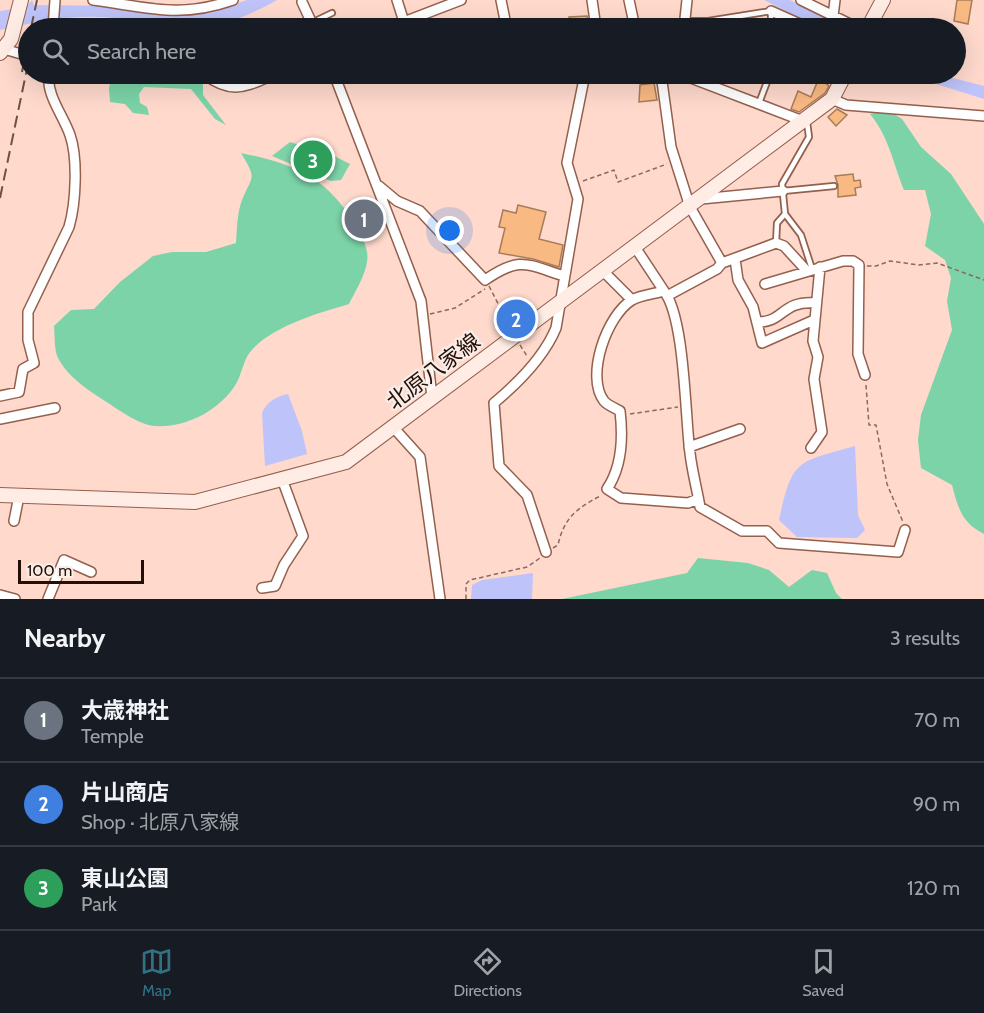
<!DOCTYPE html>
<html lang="en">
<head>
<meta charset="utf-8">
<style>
	body { margin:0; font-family:Cabin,"Noto Sans JP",sans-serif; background:#20242c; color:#f1f3f6 }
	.scale { position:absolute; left:18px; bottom:15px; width:126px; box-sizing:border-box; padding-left:6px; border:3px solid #230f07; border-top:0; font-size:16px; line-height:21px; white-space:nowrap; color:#230f07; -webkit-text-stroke:4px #f9ede8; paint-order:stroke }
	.you { position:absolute; left:450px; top:231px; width:21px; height:21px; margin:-15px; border:4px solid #fff; border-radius:50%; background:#1a73e8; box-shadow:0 0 0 9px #1a73e833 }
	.badge { display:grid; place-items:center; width:39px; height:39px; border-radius:50%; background:#307184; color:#fff; font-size:20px; font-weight:700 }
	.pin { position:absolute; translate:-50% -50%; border:3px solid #fff; box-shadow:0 2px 6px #0006 }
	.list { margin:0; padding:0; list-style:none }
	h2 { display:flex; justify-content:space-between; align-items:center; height:78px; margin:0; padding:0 24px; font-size:26px }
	h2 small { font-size:20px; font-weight:400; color:#9ea1a6 }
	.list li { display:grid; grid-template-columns:39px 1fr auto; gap:18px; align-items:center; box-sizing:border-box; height:84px; padding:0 24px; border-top:2px solid #363941 }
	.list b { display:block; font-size:22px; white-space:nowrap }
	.list p { margin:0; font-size:20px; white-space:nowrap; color:#9ea1a6 }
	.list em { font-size:20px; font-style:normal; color:#9ea1a6 }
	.icon { flex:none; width:33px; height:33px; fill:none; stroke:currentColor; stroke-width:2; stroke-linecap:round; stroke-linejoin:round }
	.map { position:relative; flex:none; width:984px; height:599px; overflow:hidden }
	.search { position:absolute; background:#171b24; box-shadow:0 6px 24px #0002; left:18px; right:18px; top:18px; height:66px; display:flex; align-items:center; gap:15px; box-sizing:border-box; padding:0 21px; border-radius:33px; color:#9ea1a6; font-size:22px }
	.sheet { height:330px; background:#171b24 }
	nav { display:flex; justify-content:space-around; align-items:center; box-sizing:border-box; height:84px; border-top:2px solid #363941; background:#171b24; font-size:16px; color:#9ea1a6 }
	nav a { display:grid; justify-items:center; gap:3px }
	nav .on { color:#307184 }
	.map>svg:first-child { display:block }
	.green { fill:#7bd3a7 }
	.water { fill:#bec3f9 }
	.building { fill:#f8b983; stroke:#a77c58; stroke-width:1.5 }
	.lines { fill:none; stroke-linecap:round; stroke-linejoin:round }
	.lane-casing { stroke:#94604d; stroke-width:8 }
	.street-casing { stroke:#94604d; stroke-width:12 }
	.secondary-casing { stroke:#94604d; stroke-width:16 }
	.path { stroke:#886c62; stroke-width:1.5; stroke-dasharray:4.5 3; stroke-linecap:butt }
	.lane { stroke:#fff; stroke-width:4.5 }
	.street { stroke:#fff; stroke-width:9 }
	.secondary { stroke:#feece5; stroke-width:14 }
	.rail { stroke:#6b5148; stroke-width:2; stroke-dasharray:12 6; stroke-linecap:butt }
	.labels { text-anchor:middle; stroke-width:4.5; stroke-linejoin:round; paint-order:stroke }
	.street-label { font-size:22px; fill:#230f07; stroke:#f9ede8 }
</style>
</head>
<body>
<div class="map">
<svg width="984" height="599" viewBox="0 0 984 599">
	<rect width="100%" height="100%" fill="#fed9cc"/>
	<path class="green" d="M112,74H194L203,83V95L226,125L215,119L191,89L144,87L139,94L140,103L147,107L149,115L133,113L125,104L110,102L109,88Z
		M888,110L902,119L921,147L951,174L984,224V534C962,523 958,508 952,485L921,468L918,440L921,415L952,330L947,301L951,278L945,260L925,246L931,214L925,190H904C893,163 889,137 870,114Z
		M290,142L330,154L350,164L341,180L331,181L272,156Z
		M241,153C289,163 321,174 349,215C356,225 365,240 367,252C370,268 356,290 349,304C319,313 272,326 251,351C243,360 242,374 236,384C219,411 186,428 154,426C138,424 119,410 105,401C89,391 67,376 58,358C54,350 55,336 54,326L71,310L94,309L120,282L153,256L172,252H206L236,243C237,230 237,213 242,200C253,174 257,180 241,153Z
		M698,558L748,563L769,570L789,587L812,570L827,573L836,593L842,599H562L687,573Z"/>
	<path class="water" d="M32,0L34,5L118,6L174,16L209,13L247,0H277C240,21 201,34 158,28C138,25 119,17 99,17C65,15 32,23 0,30V11L26,7Z
		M764,0H790L847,28H820Z
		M904,74H937L984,86V99Z
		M288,394L302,431L307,454L265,466L262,413C266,403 276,396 288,394Z
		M855,446L858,515L865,530L857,538L797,537L779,520C793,458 796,463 855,446Z
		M533,573L532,599H471L472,585L482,580Z"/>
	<path class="building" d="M957,0H972L968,24L954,21Z
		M587,16L589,28H570L569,17Z
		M819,78L829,86L825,93L799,112L791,109L798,91L811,97Z
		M654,83L657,100L639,102L640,85Z
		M837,109L847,115L836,126L828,117Z
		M853,174L854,181L860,180L861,187L855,188L856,195L838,197V185L835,176Z
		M518,205L546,212L539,239L563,245L559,267L533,259L499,253L505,228L499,227L503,210L516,213Z
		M366,207L375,225L364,231L352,213Z"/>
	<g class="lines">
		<g class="lane-casing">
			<path id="lane" d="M685,21H708L771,11V28
				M311,23L332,13
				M759,103L770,74
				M783,191L834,186
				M785,214L801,235L812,269
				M776,243L777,223L785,214L782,184L809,137L807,122"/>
		</g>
		<g class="street-casing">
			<path id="street" d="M93,0C147,7 179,19 233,0
				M397,0L404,22
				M501,0L506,25L514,28
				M592,0L596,28
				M629,0L635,28
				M801,0L858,28
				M302,2L314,28
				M771,11L809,28
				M833,16L835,0
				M53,28L55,0
				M388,28L461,0
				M684,28L687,0
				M4,49L28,56
				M204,74C233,96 246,86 276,74
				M334,74L421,301L432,397
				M661,74L671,147L690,207L722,263
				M663,74L683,75L803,121
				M585,76L603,74
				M832,99L846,105L984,116
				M379,186L397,201L420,211L485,280C520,256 526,264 564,276
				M701,199L783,191
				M635,247L664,291
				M735,259L738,280L753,307L762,343L814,320
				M602,270L632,300
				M765,284L843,261H853L859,265L858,354L865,375
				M667,296L717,269L722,263L776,243L784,246L806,270
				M757,322C784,323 781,300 816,303
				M0,396L19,392L23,369L34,363L28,340V312L69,227C76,203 78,158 70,135C63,115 46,95 49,74
				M0,419L55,408
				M393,427L420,457L440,599
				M689,447L740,429
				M811,448L822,432L814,379L818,357L813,341L820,267
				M698,499L688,503L621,498L607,489C622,467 623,436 620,411C615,408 607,405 604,401C585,376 607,315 632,300C641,295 654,294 664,291C685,318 685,416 690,453C692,471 697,489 700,507L742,531H767L779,543L898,552L905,530
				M14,521L19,496
				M546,552L527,495L499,466L494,403C518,383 544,357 556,328L578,199L567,163L585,74
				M262,588L275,586L284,565L303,536L282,479
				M0,595L15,599
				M48,599L64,560L91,572"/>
		</g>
		<g class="secondary-casing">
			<path id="secondary" d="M868,28L883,0
				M0,53L11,39L21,0
				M0,495L195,502L346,462L832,99L845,74"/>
		</g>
		<path class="path" d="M583,181L614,170L618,182L667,164
			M867,266H876L890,261L919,265L937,263L984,280
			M489,286L509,325
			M430,314L455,308L485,289
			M520,345L527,356
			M866,385L869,425H876L887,484L903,522
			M630,414L678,407
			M553,548L558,545C564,518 576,509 600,496
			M466,599V584L470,580L527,567L540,558"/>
		<use href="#lane" class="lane"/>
		<use href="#street" class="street"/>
		<use href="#secondary" class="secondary"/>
		<path class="rail" d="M31,28L37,0
			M22,72L28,41
			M0,198L28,64"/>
	</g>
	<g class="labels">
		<g class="street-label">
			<text transform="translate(433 371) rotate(-37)" y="8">北原八家線</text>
		</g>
	</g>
</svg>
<div class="scale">100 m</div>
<div class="you"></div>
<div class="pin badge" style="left:364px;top:219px;background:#6b7280">1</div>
<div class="pin badge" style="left:516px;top:319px;background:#3f7fe0">2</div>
<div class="pin badge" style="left:313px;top:160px;background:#2e9e5b">3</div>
<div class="search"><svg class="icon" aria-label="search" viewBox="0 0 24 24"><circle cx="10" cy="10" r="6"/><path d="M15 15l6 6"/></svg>Search here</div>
</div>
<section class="sheet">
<h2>Nearby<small>3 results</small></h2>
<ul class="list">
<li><span class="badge" style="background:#6b7280">1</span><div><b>大歳神社</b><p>Temple</p></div><em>70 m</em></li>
<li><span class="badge" style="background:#3f7fe0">2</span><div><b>片山商店</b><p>Shop · 北原八家線</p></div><em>90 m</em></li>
<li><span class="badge" style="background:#2e9e5b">3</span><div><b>東山公園</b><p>Park</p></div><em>120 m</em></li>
</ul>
</section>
<nav>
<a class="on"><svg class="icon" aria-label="map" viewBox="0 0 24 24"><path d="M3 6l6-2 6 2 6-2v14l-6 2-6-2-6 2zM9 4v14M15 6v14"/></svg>Map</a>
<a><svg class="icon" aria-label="directions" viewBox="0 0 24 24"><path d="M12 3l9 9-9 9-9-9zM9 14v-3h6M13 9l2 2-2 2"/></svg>Directions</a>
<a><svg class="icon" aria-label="saved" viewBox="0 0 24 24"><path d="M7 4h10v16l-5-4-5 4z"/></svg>Saved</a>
</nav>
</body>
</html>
